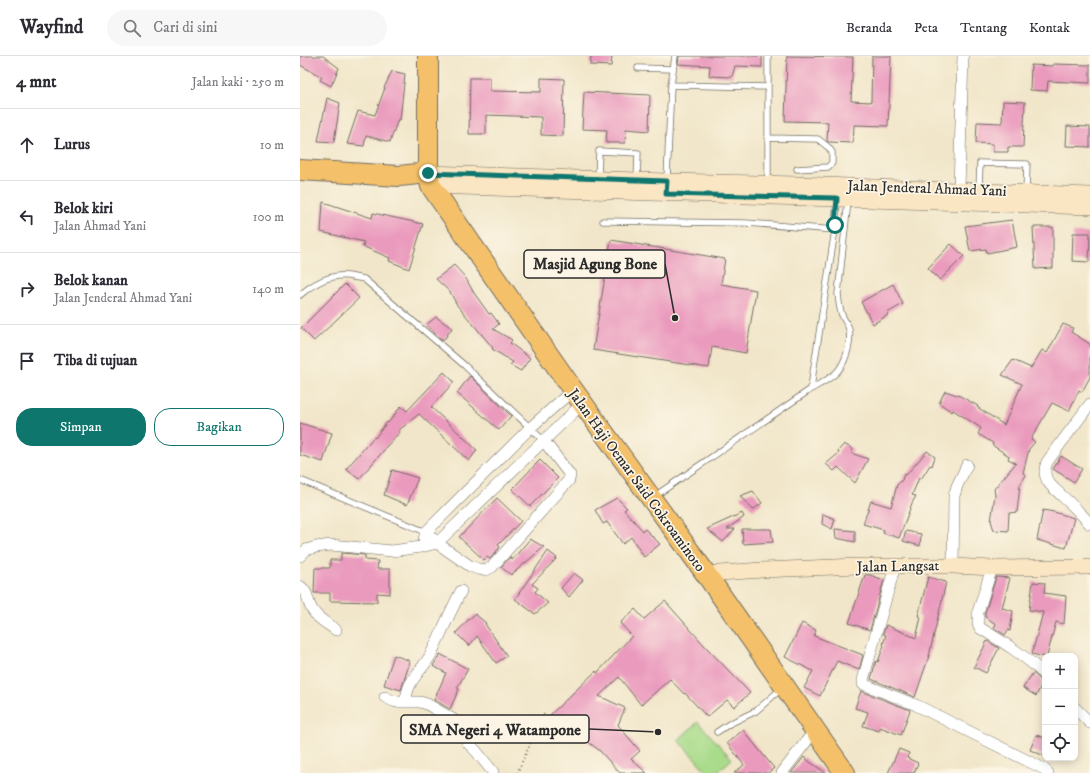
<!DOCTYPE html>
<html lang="id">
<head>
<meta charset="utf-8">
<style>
	body { margin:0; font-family:"IM FELL DW Pica",serif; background:#f7f7f7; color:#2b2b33 }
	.controls { position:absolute; right:12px; bottom:12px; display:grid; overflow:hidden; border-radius:8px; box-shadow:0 2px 10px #0003 }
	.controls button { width:36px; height:36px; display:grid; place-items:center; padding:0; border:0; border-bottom:1px solid #e1e1e2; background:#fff; color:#2b2b33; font:20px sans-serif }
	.stop { position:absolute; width:12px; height:12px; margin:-9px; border:3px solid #0f766e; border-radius:50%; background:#fff }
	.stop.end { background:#0f766e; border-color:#fff; box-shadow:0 1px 4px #0008 }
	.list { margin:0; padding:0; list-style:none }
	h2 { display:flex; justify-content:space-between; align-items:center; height:52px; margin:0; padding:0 16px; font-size:17px }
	h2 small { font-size:13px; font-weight:400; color:#7c7c81 }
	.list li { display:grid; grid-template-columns:26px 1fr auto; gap:12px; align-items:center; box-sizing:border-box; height:72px; padding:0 16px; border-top:1px solid #e1e1e2 }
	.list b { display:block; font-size:15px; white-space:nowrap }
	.list p { margin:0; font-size:13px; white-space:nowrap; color:#7c7c81 }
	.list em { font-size:13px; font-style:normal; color:#7c7c81 }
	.actions { display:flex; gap:8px; padding:12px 16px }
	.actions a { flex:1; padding:9px 0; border:1px solid #0f766e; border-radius:16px; text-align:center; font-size:14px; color:#0f766e }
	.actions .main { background:#0f766e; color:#fff }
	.icon { flex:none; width:22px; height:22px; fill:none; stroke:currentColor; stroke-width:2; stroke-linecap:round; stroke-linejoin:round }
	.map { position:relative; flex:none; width:790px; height:717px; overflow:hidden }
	header { display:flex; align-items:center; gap:24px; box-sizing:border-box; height:56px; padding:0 20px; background:#fff; border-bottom:1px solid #e1e1e2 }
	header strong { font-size:19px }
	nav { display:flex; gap:22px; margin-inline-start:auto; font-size:14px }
	.search { width:280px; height:36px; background:#f7f7f7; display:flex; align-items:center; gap:10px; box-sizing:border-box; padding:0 14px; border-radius:22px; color:#7c7c81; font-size:15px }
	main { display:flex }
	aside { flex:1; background:#fff }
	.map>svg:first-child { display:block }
	.green { fill:#a8db8a; stroke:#6a835a }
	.building { fill:#ea9abd }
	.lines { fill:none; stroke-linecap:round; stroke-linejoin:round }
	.lane-casing { stroke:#706c62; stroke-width:7 }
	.street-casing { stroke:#706c62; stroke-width:12 }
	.secondary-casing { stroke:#706c62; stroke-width:16 }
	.highway-casing { stroke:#706c62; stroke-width:22 }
	.path { stroke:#706c62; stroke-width:2; stroke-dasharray:1 3; stroke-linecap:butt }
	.lane { stroke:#fff; stroke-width:5.5 }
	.street { stroke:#fff; stroke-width:11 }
	.secondary { stroke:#fbe6c3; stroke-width:15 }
	.highway { stroke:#f4c16a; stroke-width:20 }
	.route { stroke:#0f766e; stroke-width:5 }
	.labels { text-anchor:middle; stroke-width:3.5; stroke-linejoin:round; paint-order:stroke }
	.street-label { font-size:15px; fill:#2b2b2b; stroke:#fcf5e5 }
	.leader { fill:none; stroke:#2b2b2b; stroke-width:1.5 }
	.callout-dot { fill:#2b2b2b; stroke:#fcf5e5; stroke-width:1.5 }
	.callout { fill:#fcf5e5; stroke:#2b2b2b; stroke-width:1.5 }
	.callout-label { font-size:16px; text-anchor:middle; font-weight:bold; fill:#2b2b2b }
</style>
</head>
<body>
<header>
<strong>Wayfind</strong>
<div class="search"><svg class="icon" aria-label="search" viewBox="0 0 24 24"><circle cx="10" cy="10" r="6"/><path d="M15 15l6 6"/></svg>Cari di sini</div>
<nav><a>Beranda</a><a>Peta</a><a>Tentang</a><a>Kontak</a></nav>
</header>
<main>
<aside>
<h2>4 mnt<small>Jalan kaki · 250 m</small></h2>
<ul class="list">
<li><svg class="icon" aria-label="ahead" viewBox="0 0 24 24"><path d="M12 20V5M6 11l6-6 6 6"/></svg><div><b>Lurus</b></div><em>10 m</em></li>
<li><svg class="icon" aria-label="left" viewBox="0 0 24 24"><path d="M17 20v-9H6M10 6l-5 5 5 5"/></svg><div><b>Belok kiri</b><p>Jalan Ahmad Yani</p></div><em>100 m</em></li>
<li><svg class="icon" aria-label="right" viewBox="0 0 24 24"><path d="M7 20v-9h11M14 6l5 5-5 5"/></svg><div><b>Belok kanan</b><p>Jalan Jenderal Ahmad Yani</p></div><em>140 m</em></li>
<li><svg class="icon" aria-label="arrive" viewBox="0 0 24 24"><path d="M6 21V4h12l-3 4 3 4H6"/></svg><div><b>Tiba di tujuan</b></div></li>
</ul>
<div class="actions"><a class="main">Simpan</a><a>Bagikan</a></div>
</aside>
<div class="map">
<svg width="790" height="717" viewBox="0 0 790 717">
	<rect width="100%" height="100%" fill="#fcf5e5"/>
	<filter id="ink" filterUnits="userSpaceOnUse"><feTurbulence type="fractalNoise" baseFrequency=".025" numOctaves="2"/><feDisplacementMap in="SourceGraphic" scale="8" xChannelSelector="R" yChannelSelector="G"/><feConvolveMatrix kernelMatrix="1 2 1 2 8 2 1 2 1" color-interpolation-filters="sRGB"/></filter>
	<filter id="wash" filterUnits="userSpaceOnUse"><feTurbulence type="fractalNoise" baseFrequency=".012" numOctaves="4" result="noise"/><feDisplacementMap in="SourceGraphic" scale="16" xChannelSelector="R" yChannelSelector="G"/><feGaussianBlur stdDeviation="0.9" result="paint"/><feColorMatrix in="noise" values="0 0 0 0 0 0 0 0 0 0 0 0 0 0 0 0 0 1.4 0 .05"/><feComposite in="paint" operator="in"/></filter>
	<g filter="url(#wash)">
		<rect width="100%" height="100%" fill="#f1e6c9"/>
		<path class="green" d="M398,666L432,703L416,717H408L378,684Z"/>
		<g id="blocks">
			<path class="building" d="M0,0H23L39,12L31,30L20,24L22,21L0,9Z
				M291,0H312L311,10L290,9Z
				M379,0H462V11L435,10L432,21L409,20L410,10L378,8Z
				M487,0L553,1L551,45L571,46L572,0H591L588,70L554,69L553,87L529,86L527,85L528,66L485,65Z
				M753,8L790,9V27L748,25L747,35L730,34L731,9L753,10Z
				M92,15L105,18L100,64L98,63L90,86L66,80L64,90L47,88L58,55L75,59L85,32H84Z
				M170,22H190V35L241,36V22L264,23L263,80L241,79V61L186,59V78H169Z
				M284,36L350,39L349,75L326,73L325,87H306L307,74L282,73Z
				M27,42L40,47L34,86L18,85Z
				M703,45L725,46L723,91H708V96H693V88L676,87L677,66L702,67Z
				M767,70L790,71V91L766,90Z
				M23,146L72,162L73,157L123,168L109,213L89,205L90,202L62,190L64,186L21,176Z
				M712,164L717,191L687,197L686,193L670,195L665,170Z
				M733,171H753V212L735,213Z
				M773,177H790L789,206L772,205Z
				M311,184L425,203L421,228L456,234L446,297L412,291L409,312L293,294Z
				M651,188L664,200L640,224L628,212Z
				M154,209L165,221L174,237L189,258L191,257L199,268L193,273L212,284L210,287L230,302L221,315L210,309L213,306L192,293L193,292L157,249L150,236L136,223Z
				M45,228L59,242L14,285L1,272Z
				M593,228L603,248L587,257L588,259L573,268L561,246Z
				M136,261L152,272L143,285L126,269Z
				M763,268L773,272L771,276L790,288V321L782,336L779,334L769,355L752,347L731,383L735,386L729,393L723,417L726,419L720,429L717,456L709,457L708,475L694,474L691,465L695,439L694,433L716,407L708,403L709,400L692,389L693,387L678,378L681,372L653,354L652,356L639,347L645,335L660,340L678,350L677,351L704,369L722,328L702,319L713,304L731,312L742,294L747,297Z
				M144,316L154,326L131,351L177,394L169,405L119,358L98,375L100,376L85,392V393L59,423L46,413L74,381L75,382L87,366L88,367L101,350L107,355Z
				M170,320L211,360L199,374L157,337Z
				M0,367L32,377L23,406L0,399Z
				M544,388L553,393L551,397L568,403L555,427L538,411L534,415L526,408L539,397L538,395Z
				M627,395L635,401L632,410L630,409L621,423L619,422L612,439L616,440L612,447L599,482L583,477L584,474L563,468L571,445L591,451L597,429L602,424L604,418L606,419Z
				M761,400L782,413L774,426L753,413Z
				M240,404L258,422L230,450L212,433Z
				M92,414L118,422L107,449L84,439Z
				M453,435L462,447L453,454L440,440Z
				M197,442L221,465L198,489L200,491L190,503L187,501L184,504L159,481Z
				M317,442L327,452L324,454L343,475L345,473L360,488L344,501L331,481L323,488L307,466L303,468L295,454Z
				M743,454L754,456L774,462L766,492L737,484Z
				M442,457L444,461L427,473H435L423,486L407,473Z
				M523,458L535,463L532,473L522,468Z
				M442,473H471L473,486L443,488Z
				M535,473L555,475V486L536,482Z
				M606,475L621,478L620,490L603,485Z
				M230,483L244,491L211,519L201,511L210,501L212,504Z
				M248,495L257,502L232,528L238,532L235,536L248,547L235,558L215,543Z
				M41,497L65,499V504L78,505L77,513H90V538L77,537V546L30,545V537H14L15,512H30V504H41Z
				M274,517L283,524L269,541L261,532Z
				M565,519H570L584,524L570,574L549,567Z
				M628,521L646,526L629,600L615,641L571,623L576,605L578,606L584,589L583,588L586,579L583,578L586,569L616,582L621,561L618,560Z
				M696,521L710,522L702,552L713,555L710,575L708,574L705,579L694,572L696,568L685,561V557Z
				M733,526L745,527L744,537L766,540L764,568L756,566L747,600L745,601L732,598L743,556L729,554Z
				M365,545L405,590L450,637L434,651L427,644L407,661L385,637L384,638L370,623L341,649L319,621L299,640L325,652L318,669L340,695L331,703L347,717H320L300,695L268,670L263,674L249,660L296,615L297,617L332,580L320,567L335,553L344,563Z
				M175,558L186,567L185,568L207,600L196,607L177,580L169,590L156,577L168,564Z
				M502,567L516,574L514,580L563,599L559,614L537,605L520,640L504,632L513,615L485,601Z
				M687,585L699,592L686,617L674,611Z
				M140,598L168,613L157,632L159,633L150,653L134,644L146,617L133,610Z
				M94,599L110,605L101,634L84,629Z
				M733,617L743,626L736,640L723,632Z
				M561,635L610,654L601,679L580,671L579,675L563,670L568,656L555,652Z
				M443,674L474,712L468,717H434L444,709L427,687Z
				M736,679L745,682V700L730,694Z
				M599,693L609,697L607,702L618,707L614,717H588Z
				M504,701L510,706L526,717H491Z"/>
		</g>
	</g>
	<g filter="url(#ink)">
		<use href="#blocks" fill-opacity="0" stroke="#706c62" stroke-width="1"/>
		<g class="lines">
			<g class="lane-casing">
				<path id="lane" d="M468,0V126
					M338,12L373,13
					M371,29L468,31
					M468,82L518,83L528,91L532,96V107L528,111L497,113
					M298,122L299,95L338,97L337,124
					M367,123L371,29L375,0
					M679,134L680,107L727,108L726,136
					M303,165L446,167L535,174
					M0,239C13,228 30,218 48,220C53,221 59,222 64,223L164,309L244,385
					M511,333L513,317L535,174L537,143
					M0,424L126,476
					M355,440L511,333C520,328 530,323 537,316C546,306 553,283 548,270C546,266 543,262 542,259C539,252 539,245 538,238L548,145
					M417,676L429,668L456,655L482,632"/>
			</g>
			<g class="street-casing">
				<path id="street" d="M659,133L663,0
					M790,348L747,406C745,411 744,418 747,424C750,430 756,434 760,438C771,448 781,457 790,468
					M126,476L137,487L170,510L178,513L186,514L192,511L269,424L270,419L244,385
					M124,483L126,476L230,372L273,334
					M0,500L6,494L16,491L31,489L92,495L121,491L137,487L283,347
					M595,510L563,624V628L616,649L744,713L748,717
					M653,510L654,440L657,430L667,409
					M692,512L678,556V567L680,572C703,586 726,600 745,619
					M0,530C9,536 7,547 13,555C18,563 28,568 36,574
					M85,641L93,645L98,646H120L127,648L154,664L159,669L168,687L176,695L193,716
					M106,646C106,625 121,616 130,600C141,578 150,556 161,535
					M775,652L790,667
					M482,717L515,674"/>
			</g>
			<g class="secondary-casing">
				<path id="secondary" d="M128,117L367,125L496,128L790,139
					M131,130L790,151
					M406,518L462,514L558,510H653L692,512L790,511"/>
			</g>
			<g class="highway-casing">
				<path id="highway" d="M128,0V117L131,130L273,334L406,518L545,717
					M0,114L99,120L128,117"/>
			</g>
			<path class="path" d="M217,717L244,658"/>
			<use href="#lane" class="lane"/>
			<use href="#street" class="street"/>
			<use href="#secondary" class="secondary"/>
			<use href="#highway" class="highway"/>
		</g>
	</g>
	<g class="lines" filter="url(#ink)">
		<path class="route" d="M128,117L367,125L366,138L537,142L535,169"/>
	</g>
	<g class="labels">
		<g class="street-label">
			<text transform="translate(627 132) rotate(2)" y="5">Jalan Jenderal Ahmad Yani</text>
			<text transform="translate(337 424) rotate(54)" y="5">Jalan Haji Oemar Said Cokroaminoto</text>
			<text transform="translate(598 510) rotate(-1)" y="5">Jalan Langsat</text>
		</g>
	</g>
	<path class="leader" d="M375 262L365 208M358 676L289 673"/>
	<g class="callout-dot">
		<circle cx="375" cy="262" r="4"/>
		<circle cx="358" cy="676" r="4"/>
	</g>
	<g class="callout">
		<rect x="224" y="194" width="141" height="28" rx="4"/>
		<rect x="101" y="659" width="188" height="28" rx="4"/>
	</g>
	<g class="callout-label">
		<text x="295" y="213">Masjid Agung Bone</text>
		<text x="195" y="679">SMA Negeri 4 Watampone</text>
	</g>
</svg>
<div class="controls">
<button>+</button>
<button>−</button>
<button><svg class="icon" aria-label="locate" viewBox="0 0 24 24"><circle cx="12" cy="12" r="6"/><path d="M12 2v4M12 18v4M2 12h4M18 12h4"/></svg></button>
</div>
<div class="stop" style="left:535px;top:169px"></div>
<div class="stop end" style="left:128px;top:117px"></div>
</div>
</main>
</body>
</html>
